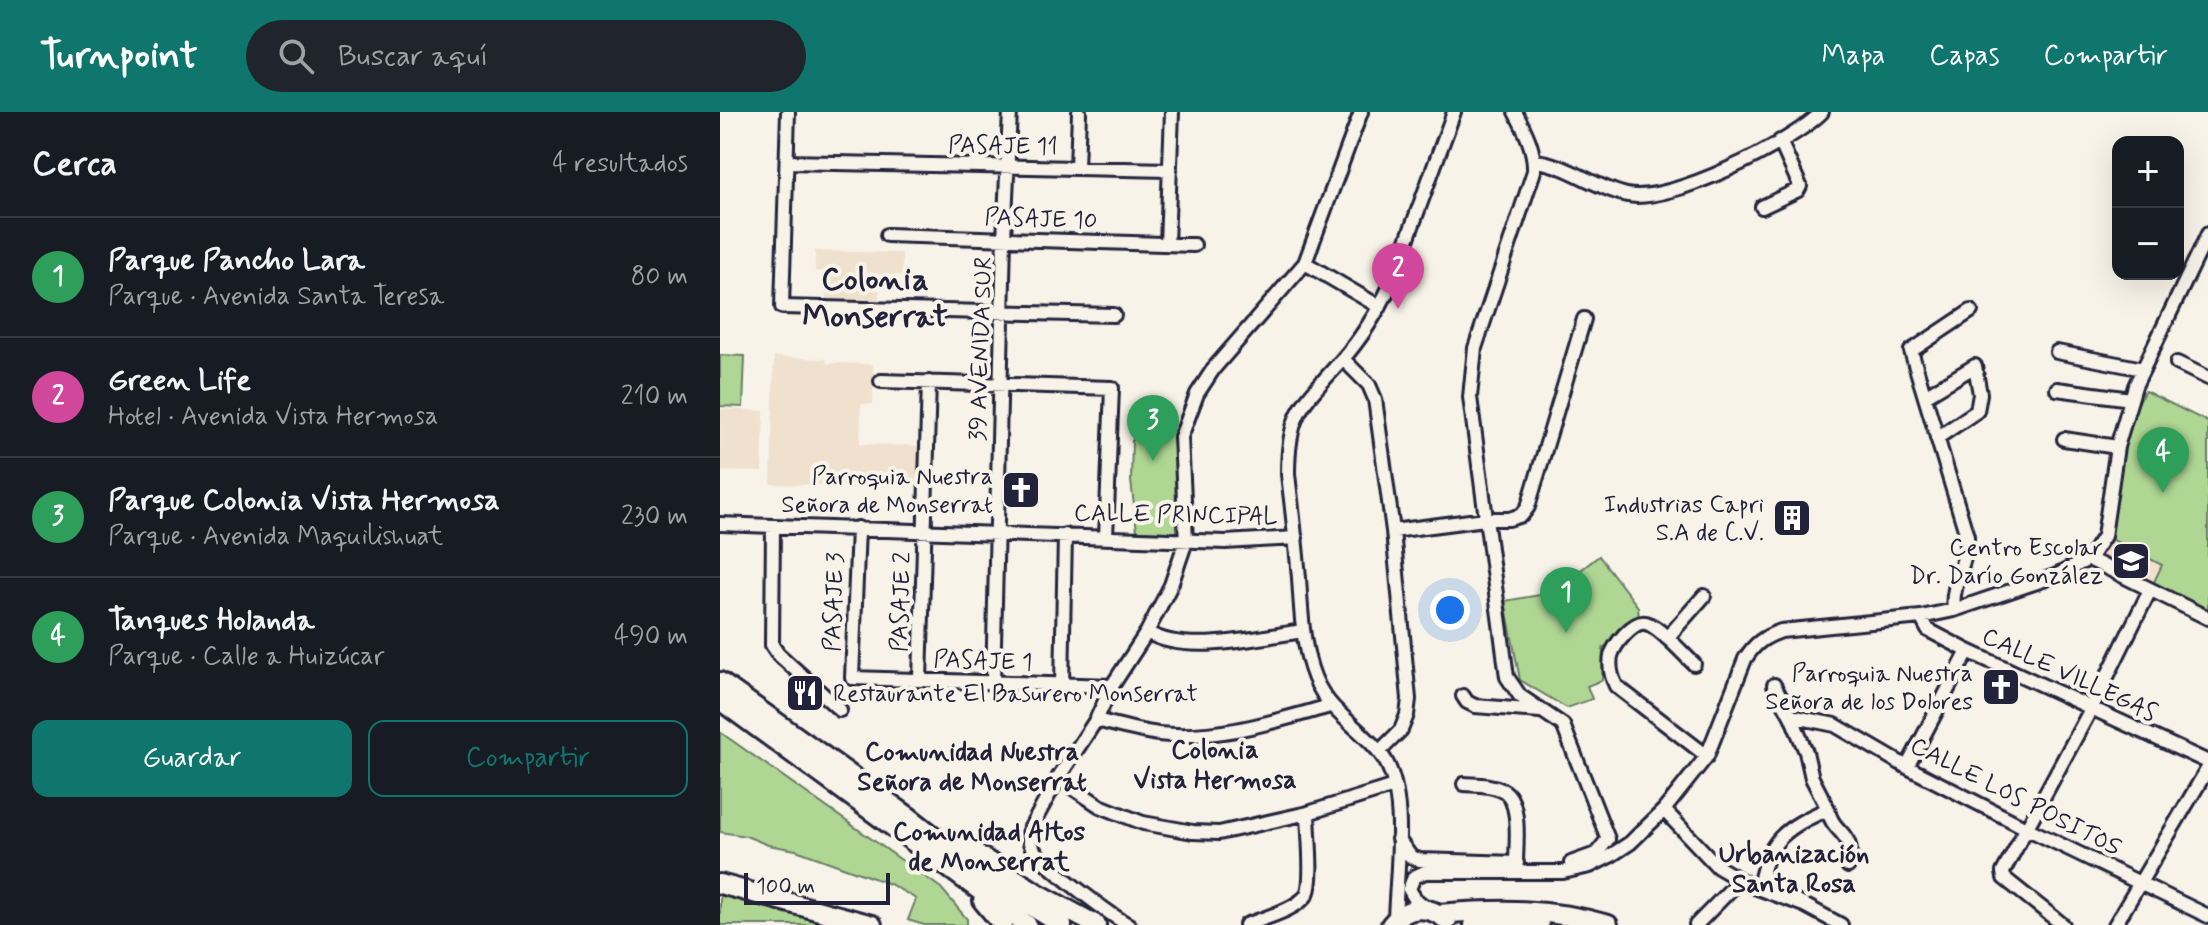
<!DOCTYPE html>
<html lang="es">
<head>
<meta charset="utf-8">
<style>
	body { margin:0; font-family:Mynerve,sans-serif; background:#20242c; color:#f1f3f6 }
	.controls { position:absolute; right:24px; top:24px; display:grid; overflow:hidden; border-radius:16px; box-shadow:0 8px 32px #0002 }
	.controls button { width:72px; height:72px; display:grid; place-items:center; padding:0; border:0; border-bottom:2px solid #363941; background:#171b24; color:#f1f3f6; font:40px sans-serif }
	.scale { position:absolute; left:24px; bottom:20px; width:146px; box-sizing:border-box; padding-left:8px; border:4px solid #22223b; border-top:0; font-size:22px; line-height:28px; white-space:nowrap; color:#22223b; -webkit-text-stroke:6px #f7f3e8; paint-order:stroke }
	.you { position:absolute; left:730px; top:498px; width:28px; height:28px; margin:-20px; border:6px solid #fff; border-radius:50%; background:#1a73e8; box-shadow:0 0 0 12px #1a73e833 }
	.badge { display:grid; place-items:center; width:52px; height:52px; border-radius:50%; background:#0f766e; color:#fff; font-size:26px; font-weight:700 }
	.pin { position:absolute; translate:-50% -66px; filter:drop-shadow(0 2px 4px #0008) }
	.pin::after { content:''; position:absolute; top:42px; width:28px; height:24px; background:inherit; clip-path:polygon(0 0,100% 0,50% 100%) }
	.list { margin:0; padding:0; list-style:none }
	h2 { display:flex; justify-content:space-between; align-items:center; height:104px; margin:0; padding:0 32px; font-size:34px }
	h2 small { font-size:26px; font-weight:400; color:#9ea1a6 }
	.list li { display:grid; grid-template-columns:52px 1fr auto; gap:24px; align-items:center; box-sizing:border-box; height:120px; padding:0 32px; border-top:2px solid #363941 }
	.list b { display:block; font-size:30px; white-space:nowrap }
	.list p { margin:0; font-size:26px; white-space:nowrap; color:#9ea1a6 }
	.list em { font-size:26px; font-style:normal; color:#9ea1a6 }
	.actions { display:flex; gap:16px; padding:24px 32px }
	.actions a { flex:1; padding:18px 0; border:2px solid #0f766e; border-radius:16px; text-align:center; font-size:28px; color:#0f766e }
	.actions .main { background:#0f766e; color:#fff }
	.icon { flex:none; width:44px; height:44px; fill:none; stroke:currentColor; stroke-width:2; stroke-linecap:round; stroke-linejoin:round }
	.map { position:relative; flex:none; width:1488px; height:813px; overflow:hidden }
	header { display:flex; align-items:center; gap:48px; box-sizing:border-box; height:112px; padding:0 40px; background:#0f766e; color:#fff }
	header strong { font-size:38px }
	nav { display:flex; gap:44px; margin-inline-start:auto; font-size:28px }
	.search { width:560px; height:72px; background:#20242c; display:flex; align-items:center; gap:20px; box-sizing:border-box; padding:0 28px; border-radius:44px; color:#9ea1a6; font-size:30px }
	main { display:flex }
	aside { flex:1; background:#171b24 }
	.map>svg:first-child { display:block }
	.built { fill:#f0e0ce }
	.green { fill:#afd793; stroke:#687c67; stroke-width:2 }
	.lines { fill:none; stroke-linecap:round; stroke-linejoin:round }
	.minor-casing { stroke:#22223b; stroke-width:18 }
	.highway-casing { stroke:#22223b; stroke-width:24 }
	.minor { stroke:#f7f3e8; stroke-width:12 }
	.highway { stroke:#f7f3e8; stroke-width:18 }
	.labels { text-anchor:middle; stroke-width:8; stroke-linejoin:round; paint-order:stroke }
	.street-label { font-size:24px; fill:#22223b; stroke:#f7f3e8 }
	.poi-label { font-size:24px; fill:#22223b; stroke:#f7f3e8; text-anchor:end }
	.neighbourhood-label { font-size:26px; font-weight:bold; fill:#22223b; stroke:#f7f3e8 }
	.district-label { font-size:32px; font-weight:bold; fill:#22223b; stroke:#f7f3e8 }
</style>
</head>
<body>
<header>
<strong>Turnpoint</strong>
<div class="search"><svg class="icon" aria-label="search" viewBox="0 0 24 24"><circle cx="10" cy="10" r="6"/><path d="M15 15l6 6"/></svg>Buscar aquí</div>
<nav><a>Mapa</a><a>Capas</a><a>Compartir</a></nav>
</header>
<main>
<aside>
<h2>Cerca<small>4 resultados</small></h2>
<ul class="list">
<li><span class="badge" style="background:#2e9e5b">1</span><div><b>Parque Pancho Lara</b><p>Parque · Avenida Santa Teresa</p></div><em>80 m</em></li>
<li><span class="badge" style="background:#d1479c">2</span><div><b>Green Life</b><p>Hotel · Avenida Vista Hermosa</p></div><em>210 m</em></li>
<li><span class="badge" style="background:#2e9e5b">3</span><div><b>Parque Colonia Vista Hermosa</b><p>Parque · Avenida Maquilishuat</p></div><em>230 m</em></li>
<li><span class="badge" style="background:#2e9e5b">4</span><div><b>Tanques Holanda</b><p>Parque · Calle a Huizúcar</p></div><em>490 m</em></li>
</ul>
<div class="actions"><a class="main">Guardar</a><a>Compartir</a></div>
</aside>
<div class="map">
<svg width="1488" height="813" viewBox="0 0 1488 813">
	<rect width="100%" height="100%" fill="#f7f3e8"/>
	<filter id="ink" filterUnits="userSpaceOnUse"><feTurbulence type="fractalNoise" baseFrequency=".0125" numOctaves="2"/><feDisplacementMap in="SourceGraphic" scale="16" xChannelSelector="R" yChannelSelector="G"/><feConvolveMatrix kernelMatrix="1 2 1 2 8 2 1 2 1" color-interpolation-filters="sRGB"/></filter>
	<g filter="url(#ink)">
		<path class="built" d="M95,139L182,141V163H159V188L106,187L107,160L95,159Z
			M54,245L106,247L107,251L153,252V292H141L140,332L201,334L200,375L51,372Z
			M0,297L44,299L42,360L0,359Z
			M1391,427L1442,453L1433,472L1381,444Z"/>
		<path class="green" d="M0,243L25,244L23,295L0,294Z
			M1425,279L1488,310V501L1433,472L1442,453L1391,427C1399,384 1401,316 1425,279Z
			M429,309L455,319L458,421L417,419L411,369L412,329Z
			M879,444L918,495L919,506L883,536L882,568L867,574L872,587L847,596L800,568L785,489L831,481Z
			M0,620L221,776L247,807V813H204L188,808L196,787L170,772L76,738L48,733L26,724L0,720Z
			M0,781L118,813H0Z"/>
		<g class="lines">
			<g class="minor-casing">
				<path id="minor" d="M68,0L62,195L394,203
					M795,0C805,18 815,38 814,59L755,236L750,285L787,565L800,584L843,613L888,727
					M815,49C847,52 875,76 907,83C951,92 1071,31 1102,0
					M67,50L450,58
					M357,56L359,0
					M1042,95L1078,78L1080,74L1060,29
					M167,123L474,133
					M447,132L452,0
					M585,151L660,195
					M1337,240L1423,257
					M623,247L649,273L655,287L673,419L689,587L687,603L681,618L659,640
					M1457,251L1488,266
					M161,269L392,276L386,425
					M1337,277L1411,287
					M1205,284L1255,254L1260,282L1257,299L1217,326
					M1344,327L1397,335
					M0,412L505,430L576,426
					M53,414L52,533L58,542L120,598
					M138,416L132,566L392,574
					M673,419L765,407H789L802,403L808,395L864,207
					M1369,447L1488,506
					M1234,498C1230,474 1248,449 1247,424L1191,239L1251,199
					M1201,505L1208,518L1248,539L1488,650
					M427,520C465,544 540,525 583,519
					M947,526L984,484
					M974,552C963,542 940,515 926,511C913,508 894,533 891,544C889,555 891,564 896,574L987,644
					M200,568L209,270
					M273,571L284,127L290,0
					M342,573L345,423
					M1054,573L1071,604L1115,613L1187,655L1308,717L1488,804
					M743,584L747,590L755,594L820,599
					M1071,604L1086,640L1092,666L1108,697
					M376,608C396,613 417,619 438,622C498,628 552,610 610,594
					M1187,655L1248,539
					M338,666L380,694L423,711L473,720L499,721L588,701L674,674
					M744,672C756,673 770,672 782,678C802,687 796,733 796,751
					M944,698L998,755L1029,773L1084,793L1121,813
					M678,727L691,745L700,748L797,751
					M851,751L876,742L888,727
					M1039,776C1047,728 1065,716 1108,697C1112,723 1137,719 1128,754
					M709,798L695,787L689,777L694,765L705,760H843L870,754L890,744L910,731L944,698L987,644L1025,547C1035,531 1044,525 1061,519L1201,505L1234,498L1335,464L1369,447L1384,424L1397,335L1415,274L1488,122
					M675,808C676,764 689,682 663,645C639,611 605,602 591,556C582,527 581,496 579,466C576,431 572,396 568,362C568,300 582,293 621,249C641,227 658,199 671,172L734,0
					M409,813C391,804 323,752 313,737C309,731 308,726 309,719L338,666L376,608L392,574L427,520L451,473L466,429L461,325L477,282L494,256L585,151L641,0
					M526,813C541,807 579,797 587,782C594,769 588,718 588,701
					M976,813L1020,768
					M1343,813L1284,766L1283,760L1372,595L1430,478
					M1395,813L1488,656"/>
			</g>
			<g class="highway-casing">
				<path id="highway" d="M0,570L189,705L267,766L342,813
					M0,588L307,813
					M241,732L317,781L376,813
					M0,772L152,813
					M263,789L283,813
					M719,802C780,797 829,796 888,813
					M671,813C686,794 708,792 727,808
					M754,813L788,810L819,813"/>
			</g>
			<use href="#minor" class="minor"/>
			<use href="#highway" class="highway"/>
		</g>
	</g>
	<defs>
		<g id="church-square" transform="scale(2)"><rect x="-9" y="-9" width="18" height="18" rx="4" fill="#22223b" stroke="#f7f3e8"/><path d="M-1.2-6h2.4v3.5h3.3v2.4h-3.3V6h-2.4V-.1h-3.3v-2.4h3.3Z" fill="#fff"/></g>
		<g id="building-square" transform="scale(2)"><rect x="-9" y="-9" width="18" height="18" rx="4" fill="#22223b" stroke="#f7f3e8"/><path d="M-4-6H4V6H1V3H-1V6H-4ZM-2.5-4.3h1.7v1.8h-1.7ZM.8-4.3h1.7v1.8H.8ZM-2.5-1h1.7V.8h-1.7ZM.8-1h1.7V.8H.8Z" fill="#fff"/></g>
		<g id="school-square" transform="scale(2)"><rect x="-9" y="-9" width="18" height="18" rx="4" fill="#22223b" stroke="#f7f3e8"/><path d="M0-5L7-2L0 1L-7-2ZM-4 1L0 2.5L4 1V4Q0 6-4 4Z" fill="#fff"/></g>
		<g id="restaurant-square" transform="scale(2)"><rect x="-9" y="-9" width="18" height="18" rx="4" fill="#22223b" stroke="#f7f3e8"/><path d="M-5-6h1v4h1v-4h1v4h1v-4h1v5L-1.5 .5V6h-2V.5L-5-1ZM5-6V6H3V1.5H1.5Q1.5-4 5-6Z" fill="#fff"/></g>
	</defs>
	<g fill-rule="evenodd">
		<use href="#church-square" x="301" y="378"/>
		<use href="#building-square" x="1072" y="406"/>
		<use href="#school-square" x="1411" y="449"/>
		<use href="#church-square" x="1281" y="575"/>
		<use href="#restaurant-square" x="85" y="581"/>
	</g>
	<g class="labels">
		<g class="street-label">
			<text transform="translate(283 33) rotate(1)" y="8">PASAJE 11</text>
			<text transform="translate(321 106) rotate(2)" y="8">PASAJE 10</text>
			<text transform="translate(260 237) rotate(-88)" y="8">39 AVENIDA SUR</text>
			<text transform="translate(456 402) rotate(1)" y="8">CALLE PRINCIPAL</text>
			<text transform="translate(113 490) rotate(-88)" y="8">PASAJE 3</text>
			<text transform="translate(180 490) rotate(-88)" y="8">PASAJE 2</text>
			<text transform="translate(263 548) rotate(2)" y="8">PASAJE 1</text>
			<text transform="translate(1350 562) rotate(25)" y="8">CALLE VILLEGAS</text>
			<text transform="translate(1296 684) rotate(27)" y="8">CALLE LOS POSITOS</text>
		</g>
		<g class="poi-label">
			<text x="273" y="372">Parroquia Nuestra<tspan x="273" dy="28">Señora de Monserrat</tspan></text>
			<text x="1044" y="400">Industrias Capri<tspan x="1044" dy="28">S.A de C.V.</tspan></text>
			<text x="1383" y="443">Centro Escolar<tspan x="1383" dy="28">Dr. Darío González</tspan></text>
			<text x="1253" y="569">Parroquia Nuestra<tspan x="1253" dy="28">Señora de los Dolores</tspan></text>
			<text x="113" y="589" text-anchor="start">Restaurante El Basurero Monserrat</text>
		</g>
		<g class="neighbourhood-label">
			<text x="495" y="646">Colonia<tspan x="495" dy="30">Vista Hermosa</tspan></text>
			<text x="252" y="648">Comunidad Nuestra<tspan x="252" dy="30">Señora de Monserrat</tspan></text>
			<text x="269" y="728">Comunidad Altos<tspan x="269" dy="30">de Monserrat</tspan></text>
			<text x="1074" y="750">Urbanización<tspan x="1074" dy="30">Santa Rosa</tspan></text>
		</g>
		<g class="district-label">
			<text x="155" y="177">Colonia<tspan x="155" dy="37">Monserrat</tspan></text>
		</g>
	</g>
</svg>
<div class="controls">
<button>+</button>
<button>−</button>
</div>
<div class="scale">100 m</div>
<div class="you"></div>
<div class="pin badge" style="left:846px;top:521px;background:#2e9e5b">1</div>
<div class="pin badge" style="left:678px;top:197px;background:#d1479c">2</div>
<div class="pin badge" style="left:433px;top:349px;background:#2e9e5b">3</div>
<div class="pin badge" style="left:1443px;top:381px;background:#2e9e5b">4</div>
</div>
</main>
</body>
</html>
